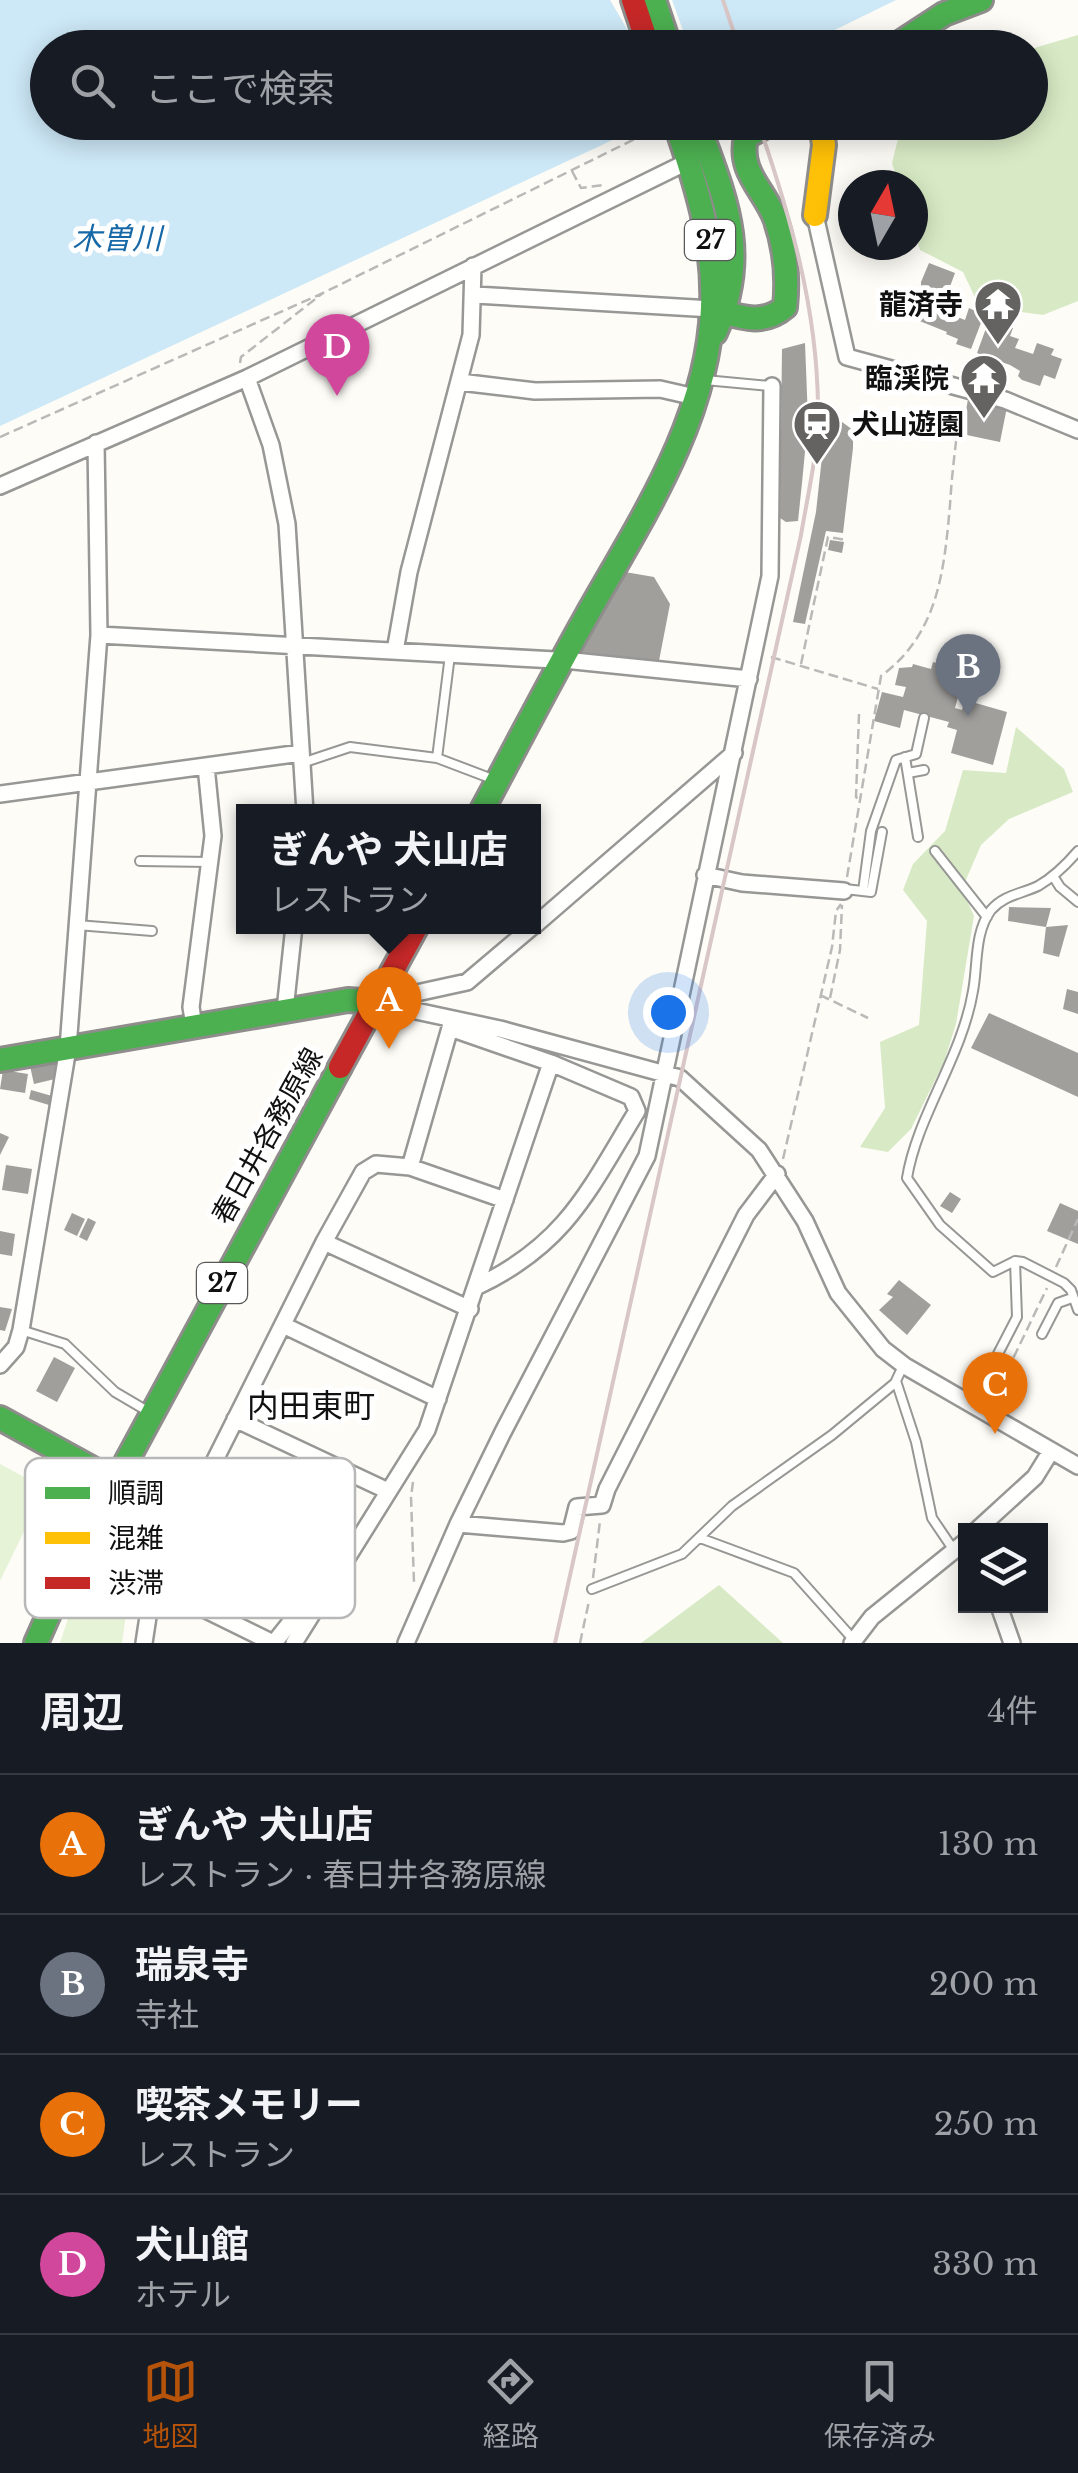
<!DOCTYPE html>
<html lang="ja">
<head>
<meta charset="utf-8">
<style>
	body { margin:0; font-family:"Libre Baskerville","Noto Sans JP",serif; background:#20242c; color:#f1f3f6 }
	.controls { position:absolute; right:30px; bottom:30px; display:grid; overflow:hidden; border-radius:0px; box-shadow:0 5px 25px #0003 }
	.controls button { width:90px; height:90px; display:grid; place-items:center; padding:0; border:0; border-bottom:2px solid #363941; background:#171b24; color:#f1f3f6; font:50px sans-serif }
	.compass { position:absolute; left:838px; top:170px; width:90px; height:90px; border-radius:50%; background:#171b24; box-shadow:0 5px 25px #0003; rotate:9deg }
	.you { position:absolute; left:668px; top:1012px; width:35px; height:35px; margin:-25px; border:8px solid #fff; border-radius:50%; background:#1a73e8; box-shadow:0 0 0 15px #1a73e833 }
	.badge { display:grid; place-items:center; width:65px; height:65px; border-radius:50%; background:#b45309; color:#fff; font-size:32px; font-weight:700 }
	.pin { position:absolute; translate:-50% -82px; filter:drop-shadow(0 2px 5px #0008) }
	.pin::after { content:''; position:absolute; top:52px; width:35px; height:30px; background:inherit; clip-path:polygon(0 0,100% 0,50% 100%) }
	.popup { position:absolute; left:236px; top:804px; width:305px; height:130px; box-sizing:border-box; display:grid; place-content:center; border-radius:0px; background:#171b24; filter:drop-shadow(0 2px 8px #0005); font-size:32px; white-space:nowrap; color:#9ea1a6 }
	.popup b { font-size:38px; color:#f1f3f6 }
	.popup::after { content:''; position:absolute; left:50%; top:100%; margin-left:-20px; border:20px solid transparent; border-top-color:#171b24 }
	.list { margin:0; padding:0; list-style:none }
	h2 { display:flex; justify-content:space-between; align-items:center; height:130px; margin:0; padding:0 40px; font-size:42px }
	h2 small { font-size:32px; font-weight:400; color:#9ea1a6 }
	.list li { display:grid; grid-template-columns:65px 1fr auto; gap:30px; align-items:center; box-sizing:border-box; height:140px; padding:0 40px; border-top:2px solid #363941 }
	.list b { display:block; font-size:38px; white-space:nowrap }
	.list p { margin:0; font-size:32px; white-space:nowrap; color:#9ea1a6 }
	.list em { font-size:32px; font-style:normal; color:#9ea1a6 }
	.icon { flex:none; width:55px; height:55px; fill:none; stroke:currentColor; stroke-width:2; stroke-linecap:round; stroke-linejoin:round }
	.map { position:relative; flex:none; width:1078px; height:1643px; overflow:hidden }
	.search { position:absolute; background:#171b24; box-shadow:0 5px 25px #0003; left:30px; right:30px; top:30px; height:110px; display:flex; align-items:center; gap:25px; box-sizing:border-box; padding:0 35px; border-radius:55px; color:#9ea1a6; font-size:38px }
	.sheet { height:690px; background:#171b24 }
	nav { display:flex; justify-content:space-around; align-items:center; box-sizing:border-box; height:140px; border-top:2px solid #363941; background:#171b24; font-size:28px; color:#9ea1a6 }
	nav a { display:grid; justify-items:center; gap:5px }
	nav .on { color:#b45309 }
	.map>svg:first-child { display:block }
	.green { fill:#e7f3d7 }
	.forest { fill:#d8eac5 }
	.water { fill:#cde8f7 }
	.pier { fill:#fdfcf7 }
	.building { fill:#a19f9c }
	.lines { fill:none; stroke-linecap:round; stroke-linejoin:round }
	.lane-casing { stroke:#979795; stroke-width:12 }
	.street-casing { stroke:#979795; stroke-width:20 }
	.fast-casing { stroke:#8e8d8b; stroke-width:28 }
	.slow-casing { stroke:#8e8d8b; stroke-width:28 }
	.jam-casing { stroke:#8e8d8b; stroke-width:28 }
	.path { stroke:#b9b9b8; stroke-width:2.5; stroke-dasharray:10 5; stroke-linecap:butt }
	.lane { stroke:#fffffe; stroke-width:8 }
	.street { stroke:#fffffe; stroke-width:15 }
	.fast { stroke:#4caf50; stroke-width:22 }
	.slow { stroke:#ffc107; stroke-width:22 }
	.jam { stroke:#c62828; stroke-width:22 }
	.rail { stroke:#d9c6c7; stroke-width:4 }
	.labels { text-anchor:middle; stroke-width:10; stroke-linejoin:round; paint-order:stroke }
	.shield { fill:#fff; stroke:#585858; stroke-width:2.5 }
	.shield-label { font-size:25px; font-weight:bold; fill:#111 }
	.poi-label { font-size:28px; font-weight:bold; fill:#111; stroke:#fff; text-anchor:end }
	.street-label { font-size:28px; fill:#111; stroke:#fff }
	.water-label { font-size:30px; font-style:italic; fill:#1768a6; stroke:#fff }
	.quarter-label { font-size:32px; fill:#111; stroke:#fff }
	.key { fill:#fff; stroke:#b8b8b8; stroke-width:2.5 }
	.key-label { font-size:28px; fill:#111 }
</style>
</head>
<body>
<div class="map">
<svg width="1078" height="1643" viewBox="0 0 1078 1643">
	<rect width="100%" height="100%" fill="#fdfcf7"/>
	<path class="green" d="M0,1464L45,1488L0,1581Z
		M80,1582L128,1600L122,1643H60Z"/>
	<path class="forest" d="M1078,35V301L1043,315L979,306L963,272L920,250L913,229V185H899L892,163L902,123L1030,122L1031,49Z
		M1016,727L1064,769L1073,792L1009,819L981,845L962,889L974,916L956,1024L944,1062L911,1129L888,1152L860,1147L885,1108L880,1042L919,1025L927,921L903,890L913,864L945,831L963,770L1006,773Z
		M719,1585L783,1643H641Z"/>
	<path class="water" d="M0,0H896L800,47L48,48V122L649,123L0,426Z"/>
	<path class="pier" d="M610,0H672L689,47H633L627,29Z"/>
	<path class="building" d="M929,263L955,273L948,292L941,290L940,293L960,303L955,316L965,320L969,308L984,315L971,349L956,344L958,339L946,334L947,332L917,320L926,294L921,291V282Z
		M993,309L1005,314L1001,324L1013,328L1010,336L1019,339L1015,348L1033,354L1037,343L1054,349L1051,355L1062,359L1055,379L1044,375L1040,386L1022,380L1018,376L1020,371L1010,365L977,353Z
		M805,343L808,420L802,483L798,521L786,522L780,518L782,349Z
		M968,399L1007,407L1000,442L962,434Z
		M827,411L853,430V448L843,533L826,531L805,624L793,622L816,512Z
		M830,540L844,542L842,553L828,550Z
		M625,572L654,577L670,604L658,666L580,656Z
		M955,659L959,660L955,675L963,678L955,708L962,710L965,700L1007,712L993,765L951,753L957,730L947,727L949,722L904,710L900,728L874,721L882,692L903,697L906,687L895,685L899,668L912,667L913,664L931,669L933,662L953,667Z
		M1009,907L1051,908L1046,927L1008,921Z
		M1068,925L1059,957L1043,953L1046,927Z
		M1067,989L1078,992V1014L1063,1009Z
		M989,1013L1078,1053V1097L971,1048Z
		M57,1060L55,1079L34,1084L30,1066Z
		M3,1070L28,1074L25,1093L0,1089Z
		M31,1090L52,1096L49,1105L29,1099Z
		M0,1133L9,1137L0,1155Z
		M6,1165L32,1169L28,1194L2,1190Z
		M950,1192L961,1199L952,1213L940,1206Z
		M1060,1203L1078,1211V1244L1047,1231Z
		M72,1213L85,1219L77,1236L64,1230Z
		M88,1218L96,1222L87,1241L79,1237Z
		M0,1231L15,1234L12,1256L0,1254Z
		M899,1280L931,1305L907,1335L879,1310L893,1297L887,1294Z
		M0,1307L12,1309L5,1331L0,1330Z
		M54,1357L75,1368L57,1402L36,1391Z"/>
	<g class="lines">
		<g class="lane-casing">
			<path id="lane" d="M705,380L770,386
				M905,757L918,837
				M437,758L450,655
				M302,763L350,747L437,758L495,780
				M908,773L924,770
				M935,851L987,917
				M1078,851C1066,865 1054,877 1038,886C1021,894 1004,895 991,910C974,933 978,965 973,991C962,1057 917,1116 907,1178L940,1225L993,1272L1015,1261L1023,1262L1064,1283L1071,1290L1078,1310
				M140,861L210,862
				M1053,876L1060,887L1078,902
				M845,889L871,892L882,832
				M863,891L871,831L896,760L916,754L924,718
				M77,925L152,931
				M21,1330L65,1344L115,1392L149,1412
				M1042,1334L1058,1303L1072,1298
				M896,1381L916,1442L932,1518L953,1549
				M972,1404L1017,1317L1015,1261
				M700,1538L794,1573L853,1639
				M592,1589L682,1554L732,1506L832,1435L895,1383L903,1366"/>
		</g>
		<g class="street-casing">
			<path id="street" d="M815,215L847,357L1005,400L1078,430
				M475,295L712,309
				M247,378L271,445L287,524L305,812
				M460,382L535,391L660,389L695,397
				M0,486L247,378L689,161
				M99,635L574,661L749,679
				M395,651L409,572L471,335L473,266
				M0,794L301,753
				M705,875L742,883L844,891
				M534,926L734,753
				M374,1002L500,1029L680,1078L759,1150L805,1221L838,1293L883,1349L905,1366L1078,1466
				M401,1008L412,994L467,982L533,926
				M285,1010L294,926
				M451,1019L450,1028L551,1063L631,1097L637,1111C589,1190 566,1244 478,1286
				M194,1026L191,1007L213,836L206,766
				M410,1167L505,1200
				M324,1242L470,1309
				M283,1325L438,1399
				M0,1365L16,1347L21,1330L68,1048L99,635L96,443
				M235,1419L388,1491
				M191,1505L333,1582
				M458,1524L563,1533L571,1531L577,1507L602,1505L607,1489L746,1215L777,1174
				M977,1530L1035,1477L1051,1451
				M153,1584L273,1643
				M999,1606L1012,1643
				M144,1643L153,1584L324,1242L363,1172L376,1164L410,1167L450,1028
				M274,1643L301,1609H314
				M294,1643L427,1430L551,1063
				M406,1643L458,1524L503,1432L647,1156L770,576L772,386
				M852,1643L872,1617L966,1541"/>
		</g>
		<g class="fast-casing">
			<path id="fast" d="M654,0L670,48
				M892,48L944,14L981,0
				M697,122C725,198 751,254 715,333
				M712,309C738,316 762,327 785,307C788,278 785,246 775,218C763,188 738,172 746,137L773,122
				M481,812C516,747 550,681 586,617C640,521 708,421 712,308C715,243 696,183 675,122
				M0,1060L348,1000L374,1002
				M0,1418L115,1481
				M36,1643L72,1562L340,1067"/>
		</g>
		<g class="slow-casing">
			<path id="slow" d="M815,215L824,145L821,122"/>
		</g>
		<g class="jam-casing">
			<path id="jam" d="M633,0L649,48
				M340,1067L417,926"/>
		</g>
		<path class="path" d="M858,48L874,40
			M572,171L581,188L604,185
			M240,363L241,357L323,293
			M0,437L323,293L655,129
			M771,657L878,689
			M801,664L828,537L846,540
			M859,714L856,797L860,801
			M847,877L881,676C938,634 944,572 950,505C952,472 956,439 961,406
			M820,995L868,1018
			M830,998L840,950L842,905
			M783,1159L832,947L836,911L841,904
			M1056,1267L1078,1219
			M994,1398L1047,1288
			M413,1482L411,1497L414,1583
			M593,1578L600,1521
			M580,1643L589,1601"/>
		<use href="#lane" class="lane"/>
		<use href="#street" class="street"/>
		<use href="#fast" class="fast"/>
		<use href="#slow" class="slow"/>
		<use href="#jam" class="jam"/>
		<path class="rail" d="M723,0L739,48
			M555,1643L801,535C808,493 819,449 818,406C817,307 790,215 758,122"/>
	</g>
	<defs>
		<g id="temple-pin" transform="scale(2.5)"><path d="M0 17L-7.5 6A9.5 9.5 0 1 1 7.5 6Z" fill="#646362" stroke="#fff"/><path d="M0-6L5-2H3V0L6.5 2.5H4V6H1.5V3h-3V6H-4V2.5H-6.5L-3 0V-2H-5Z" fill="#fff"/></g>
		<g id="station-pin" transform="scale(2.5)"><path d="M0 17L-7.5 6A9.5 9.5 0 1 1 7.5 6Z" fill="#646362" stroke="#fff"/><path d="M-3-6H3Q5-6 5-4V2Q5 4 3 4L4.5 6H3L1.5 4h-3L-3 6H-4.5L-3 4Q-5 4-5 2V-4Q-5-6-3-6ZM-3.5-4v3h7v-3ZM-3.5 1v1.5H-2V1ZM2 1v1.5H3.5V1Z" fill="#fff"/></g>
	</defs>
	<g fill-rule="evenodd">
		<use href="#temple-pin" x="998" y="304"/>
		<use href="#temple-pin" x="984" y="378"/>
		<use href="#station-pin" x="817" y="424"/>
	</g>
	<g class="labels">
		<g class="shield">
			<rect x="685" y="220" width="50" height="40" rx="8"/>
			<rect x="197" y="1263" width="50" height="40" rx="8"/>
		</g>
		<g class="shield-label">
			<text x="710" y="249">27</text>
			<text x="222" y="1292">27</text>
		</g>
		<g class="poi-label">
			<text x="963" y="314">龍済寺</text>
			<text x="949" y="388">臨渓院</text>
			<text x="852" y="434" text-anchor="start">犬山遊園</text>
		</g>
		<g class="street-label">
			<text transform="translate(267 1136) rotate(-61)" y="10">春日井各務原線</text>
		</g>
		<g class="water-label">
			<text x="117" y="249">木曽川</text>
		</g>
		<g class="quarter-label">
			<text x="311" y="1417">内田東町</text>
		</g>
	</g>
	<rect x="25" y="1458" width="330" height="160" rx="15" class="key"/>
	<rect x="45" y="1487" width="45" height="12" fill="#4caf50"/>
	<rect x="45" y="1532" width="45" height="12" fill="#ffc107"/>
	<rect x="45" y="1577" width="45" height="12" fill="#c62828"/>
	<g class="key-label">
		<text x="108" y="1503">順調</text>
		<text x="108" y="1548">混雑</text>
		<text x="108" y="1593">渋滞</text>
	</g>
</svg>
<div class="controls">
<button><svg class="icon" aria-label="layers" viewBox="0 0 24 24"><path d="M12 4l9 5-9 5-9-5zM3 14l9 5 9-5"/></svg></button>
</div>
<svg class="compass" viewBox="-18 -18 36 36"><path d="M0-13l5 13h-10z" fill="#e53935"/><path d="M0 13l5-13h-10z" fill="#9ea1a6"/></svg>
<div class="you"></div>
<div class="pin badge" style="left:389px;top:1049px;background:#e8710a">A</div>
<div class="popup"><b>ぎんや 犬山店</b>レストラン</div>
<div class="pin badge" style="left:968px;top:716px;background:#6b7280">B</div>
<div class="pin badge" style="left:995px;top:1434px;background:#e8710a">C</div>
<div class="pin badge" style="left:337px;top:396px;background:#d1479c">D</div>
<div class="search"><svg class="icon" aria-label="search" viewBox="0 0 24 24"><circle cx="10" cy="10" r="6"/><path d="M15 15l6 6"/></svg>ここで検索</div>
</div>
<section class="sheet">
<h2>周辺<small>4件</small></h2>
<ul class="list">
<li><span class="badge" style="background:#e8710a">A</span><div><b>ぎんや 犬山店</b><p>レストラン · 春日井各務原線</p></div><em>130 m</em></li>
<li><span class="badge" style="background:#6b7280">B</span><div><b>瑞泉寺</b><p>寺社</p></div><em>200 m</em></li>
<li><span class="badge" style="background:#e8710a">C</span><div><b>喫茶メモリー</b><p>レストラン</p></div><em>250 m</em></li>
<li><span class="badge" style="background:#d1479c">D</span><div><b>犬山館</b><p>ホテル</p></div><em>330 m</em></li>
</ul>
</section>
<nav>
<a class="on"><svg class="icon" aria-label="map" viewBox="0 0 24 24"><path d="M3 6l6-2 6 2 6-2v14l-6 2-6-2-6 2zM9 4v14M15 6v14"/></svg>地図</a>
<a><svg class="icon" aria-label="directions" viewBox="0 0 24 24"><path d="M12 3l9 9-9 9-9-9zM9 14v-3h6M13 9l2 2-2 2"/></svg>経路</a>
<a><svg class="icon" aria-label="saved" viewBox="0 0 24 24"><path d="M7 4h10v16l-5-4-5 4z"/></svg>保存済み</a>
</nav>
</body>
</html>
